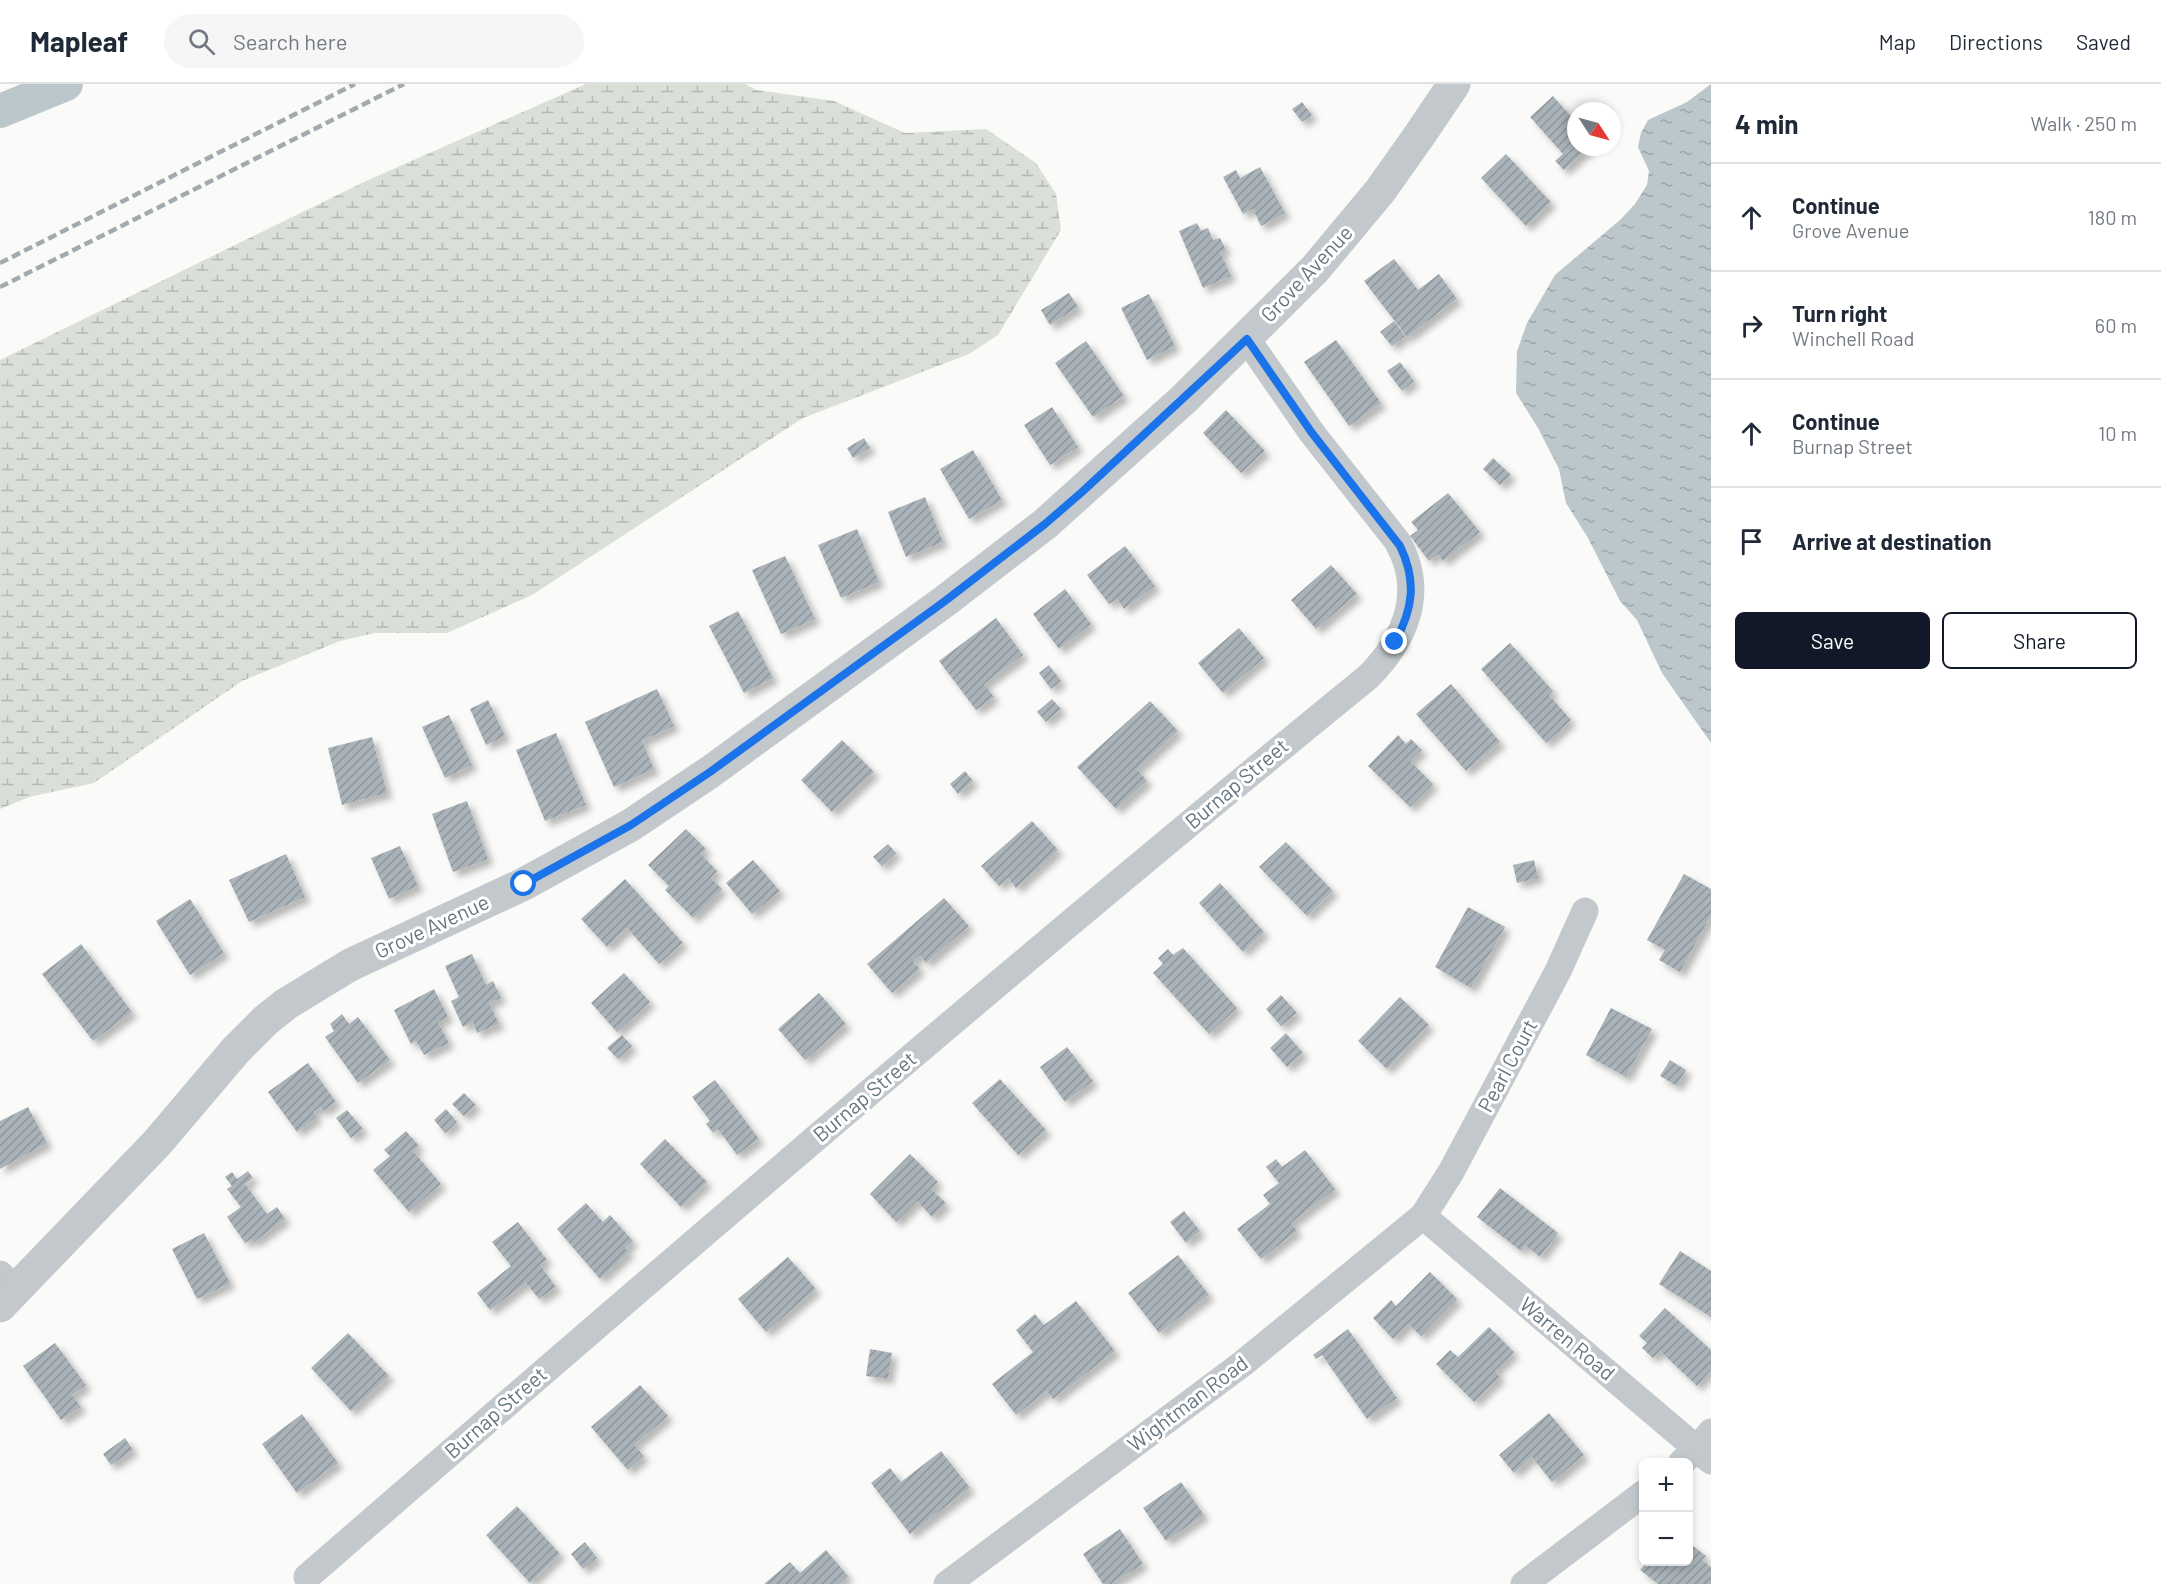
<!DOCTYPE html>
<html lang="en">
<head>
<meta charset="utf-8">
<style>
	body { margin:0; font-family:Barlow,sans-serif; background:#f6f6f7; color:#1f2937 }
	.controls { position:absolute; right:18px; bottom:18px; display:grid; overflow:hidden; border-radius:9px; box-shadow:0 3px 9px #0003 }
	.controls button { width:54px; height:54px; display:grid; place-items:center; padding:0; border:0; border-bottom:2px solid #e0e1e3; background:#fff; color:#1f2937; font:30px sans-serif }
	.compass { position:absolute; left:1567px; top:18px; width:54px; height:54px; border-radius:50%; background:#fff; box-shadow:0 3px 9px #0003; rotate:126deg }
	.stop { position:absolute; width:18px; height:18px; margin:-14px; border:4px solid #1a73e8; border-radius:50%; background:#fff }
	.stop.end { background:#1a73e8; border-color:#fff; box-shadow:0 2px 6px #0008 }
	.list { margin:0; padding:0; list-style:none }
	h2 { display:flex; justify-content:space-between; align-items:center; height:78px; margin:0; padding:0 24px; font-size:26px }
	h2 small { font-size:20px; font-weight:400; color:#747a83 }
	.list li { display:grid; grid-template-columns:39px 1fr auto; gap:18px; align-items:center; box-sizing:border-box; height:108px; padding:0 24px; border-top:2px solid #e0e1e3 }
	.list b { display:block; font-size:22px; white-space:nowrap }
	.list p { margin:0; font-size:20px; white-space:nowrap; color:#747a83 }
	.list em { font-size:20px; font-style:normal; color:#747a83 }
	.actions { display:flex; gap:12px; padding:18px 24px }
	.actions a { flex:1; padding:14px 0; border:2px solid #111827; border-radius:9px; text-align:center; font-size:21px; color:#111827 }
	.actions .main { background:#111827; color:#fff }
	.icon { flex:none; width:33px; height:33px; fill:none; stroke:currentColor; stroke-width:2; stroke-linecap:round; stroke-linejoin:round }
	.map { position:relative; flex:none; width:1711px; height:1500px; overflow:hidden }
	header { display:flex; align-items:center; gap:36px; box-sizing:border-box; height:84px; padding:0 30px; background:#fff; border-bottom:2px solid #e0e1e3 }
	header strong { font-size:28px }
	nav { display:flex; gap:33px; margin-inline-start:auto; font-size:21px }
	.search { width:420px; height:54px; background:#f6f6f7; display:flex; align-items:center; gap:15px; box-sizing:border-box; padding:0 21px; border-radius:33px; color:#747a83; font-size:22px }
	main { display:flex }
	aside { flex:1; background:#fff }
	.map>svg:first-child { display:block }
	.wetland { fill:url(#wetland-marsh) }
	.water { fill:url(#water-ripples) }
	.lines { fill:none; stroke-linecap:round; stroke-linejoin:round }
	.canal { stroke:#bbc7cb; stroke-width:34 }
	.building { fill:url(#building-hatch); filter:url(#shadow) }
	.minor { stroke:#c3c8cc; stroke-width:27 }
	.tertiary { stroke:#c3c8cc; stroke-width:33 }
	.rail { stroke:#a2aab0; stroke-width:4.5; stroke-dasharray:9 4.5; stroke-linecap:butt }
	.route { stroke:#1a73e8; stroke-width:8 }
	.labels { text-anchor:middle; stroke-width:6; stroke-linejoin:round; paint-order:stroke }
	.street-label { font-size:21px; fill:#657683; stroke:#fff }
</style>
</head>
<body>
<header>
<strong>Mapleaf</strong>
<div class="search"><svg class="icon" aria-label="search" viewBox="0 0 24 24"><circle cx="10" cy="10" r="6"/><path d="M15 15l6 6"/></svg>Search here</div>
<nav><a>Map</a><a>Directions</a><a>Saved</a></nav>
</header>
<main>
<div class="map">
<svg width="1711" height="1500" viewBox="0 0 1711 1500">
	<defs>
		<pattern id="wetland-marsh" width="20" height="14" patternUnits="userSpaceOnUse" patternTransform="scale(1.5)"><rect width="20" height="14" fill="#dadfd7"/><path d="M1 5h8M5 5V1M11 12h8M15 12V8" fill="none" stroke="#b4b9b4"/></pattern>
		<pattern id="water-ripples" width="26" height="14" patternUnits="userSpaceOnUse" patternTransform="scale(1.5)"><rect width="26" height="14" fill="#bbc7cb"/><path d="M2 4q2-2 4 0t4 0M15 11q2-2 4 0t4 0" fill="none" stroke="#9ca6aa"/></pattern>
		<pattern id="building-hatch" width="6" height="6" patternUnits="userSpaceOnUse" patternTransform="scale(1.5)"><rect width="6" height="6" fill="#aab3b9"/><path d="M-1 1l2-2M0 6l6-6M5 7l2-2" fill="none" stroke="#8e969c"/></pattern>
		<filter id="shadow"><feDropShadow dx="5.5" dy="5.5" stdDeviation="3" flood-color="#0004"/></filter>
	</defs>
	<rect width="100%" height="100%" fill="#fafaf8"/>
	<path class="wetland" d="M586,0H745L757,6L834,17L905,49L986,45L1036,79L1056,110L1061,146L998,251L969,270L803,334L532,511L447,549H375L340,557L242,597L94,699L29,713L0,725V276L366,97Z"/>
	<path class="water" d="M1711,0V659L1662,589L1637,536L1620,517L1588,454L1566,419L1559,385L1538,344L1516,309L1517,267L1527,239L1555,191L1620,136L1635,120L1647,101L1649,87L1638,63L1641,49L1648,36L1687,18Z"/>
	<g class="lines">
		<path class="canal" d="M0,27L66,0"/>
	</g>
	<path class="building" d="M1553,12L1576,38V63H1590L1564,86L1555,77L1563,70L1530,33Z
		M1302,18L1312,31L1302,38L1292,25Z
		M1506,70L1551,118L1526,142L1481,94Z
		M1260,83L1285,129L1261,142L1253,125L1243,130L1223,93L1236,86L1240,94Z
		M1197,139L1201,147L1208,144L1213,156L1220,154L1226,166L1220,168L1231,192L1203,204L1179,147Z
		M1394,175L1418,206L1439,190L1457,215L1407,253L1364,197Z
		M1069,209L1078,223L1050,241L1041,226Z
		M1149,210L1175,262L1147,276L1121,224Z
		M1394,237L1405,252L1392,262L1380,248Z
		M1336,256L1381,319L1349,342L1304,278Z
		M1086,257L1124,312L1093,333L1055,279Z
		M1400,278L1414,297L1402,307L1387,287Z
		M1052,323L1078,363L1050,381L1024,341Z
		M1226,326L1265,367L1241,389L1203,349Z
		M864,354L870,364L853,374L847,364Z
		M973,366L1002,416L969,435L940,385Z
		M1493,374L1511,391L1500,401L1483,385Z
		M1448,409L1480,448L1443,477L1438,470L1429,477L1410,452L1418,446L1411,438Z
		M925,413L943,458L906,473L888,428Z
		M857,445L879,498L841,514L818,461Z
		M1125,462L1155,502L1124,525L1117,515L1109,520L1087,491Z
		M785,472L815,535L781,550L752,486Z
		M1331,481L1357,510L1316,545L1291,516Z
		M1065,505L1091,540L1059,565L1033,530Z
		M738,527L773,594L744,609L709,542Z
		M996,534L1023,571L984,600L994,613L976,626L939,577Z
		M1239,544L1264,574L1223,609L1198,579Z
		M1510,559L1553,607L1549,611L1571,636L1546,659L1481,585Z
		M1049,581L1061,597L1051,605L1039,589Z
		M1451,600L1500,658L1466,687L1416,630Z
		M657,605L674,642L642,657L654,685L614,703L585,638Z
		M1052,615L1061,625L1046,638L1037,628Z
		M488,616L505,652L486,661L470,625Z
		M1150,617L1178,647L1137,685L1147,697L1116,725L1077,683Z
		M449,631L472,681L445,694L422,643Z
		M556,649L586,721L545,737L516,666Z
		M1398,651L1406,660L1411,655L1422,666L1410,677L1433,700L1410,723L1368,682Z
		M372,653L387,709L342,721L328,664Z
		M842,656L874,688L832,728L801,696Z
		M965,687L973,697L958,710L950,700Z
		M467,717L488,775L453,788L432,730Z
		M1032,737L1058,766L1016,804L1008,794L999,802L981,782Z
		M686,745L706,765L701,770L717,787L711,794L722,805L693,834L665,806L669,802L648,781Z
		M1286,758L1333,807L1307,832L1259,783Z
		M888,760L896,769L882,782L873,773Z
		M400,762L418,802L389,815L371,774Z
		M286,770L305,813L249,838L229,796Z
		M753,776L780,807L752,830L726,799Z
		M1534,776L1538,794L1517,799L1513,781Z
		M1684,790L1711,805V831L1680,888L1659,876L1665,866L1647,856Z
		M625,795L683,859L659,880L627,844L607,863L581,835Z
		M1220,799L1264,848L1243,868L1199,819Z
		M944,814L969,842L926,879L920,871L913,877L920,885L892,909L867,880Z
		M190,815L224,869L190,891L156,837Z
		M1468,823L1505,843L1471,904L1435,883Z
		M81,860L132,928L93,957L42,890Z
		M1183,864L1237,924L1209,950L1153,889L1163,880L1158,874L1168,865L1173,871Z
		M472,870L486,901L493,897L501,914L489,919L499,940L477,949L473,938L463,943L451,917L459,913L445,882Z
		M624,889L650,918L617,948L591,919Z
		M434,905L448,933L438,938L449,959L424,971L416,957L411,960L394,926Z
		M819,909L846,940L805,976L778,945Z
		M1281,911L1297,929L1281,942L1266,925Z
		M1400,913L1429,941L1387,985L1358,957Z
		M1611,924L1652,945L1626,993L1586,971Z
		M342,930L349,940L358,933L390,976L358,999L325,953L334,947L330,940Z
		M1286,949L1303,969L1287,983L1270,964Z
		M622,951L632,962L618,975L607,964Z
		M1067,963L1093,997L1065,1018L1040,983Z
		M1670,976L1686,986L1677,1002L1660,992Z
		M308,979L336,1018L323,1027L320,1023L313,1028L317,1033L297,1048L268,1008Z
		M1000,995L1046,1046L1018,1071L972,1019Z
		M715,996L759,1055L737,1071L718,1045L713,1049L706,1040L710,1037L692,1013Z
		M464,1009L476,1021L464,1032L452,1020Z
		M28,1023L47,1059L0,1085V1037Z
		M446,1025L457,1038L445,1049L434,1036Z
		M347,1026L363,1045L351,1054L336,1034Z
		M406,1047L419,1062L413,1067L441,1100L409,1128L373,1086L390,1072L384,1066Z
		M665,1055L707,1098L681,1123L640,1080Z
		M1305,1066L1335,1105L1291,1139L1297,1147L1261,1175L1237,1145L1270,1120L1263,1111L1279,1099L1266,1083L1276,1075L1282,1083Z
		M910,1070L938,1098L931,1105L946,1119L932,1133L917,1117L896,1138L870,1110Z
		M248,1087L253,1094L245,1100L267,1130L277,1123L285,1135L254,1158L251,1155L245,1159L227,1133L241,1123L227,1105L232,1102L225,1093L232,1088L237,1095Z
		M1500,1104L1558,1149L1540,1173L1525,1161L1521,1167L1477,1133Z
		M586,1119L603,1138L610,1131L633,1157L625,1164L629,1168L600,1195L557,1145Z
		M1184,1127L1200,1147L1186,1159L1170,1138Z
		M518,1138L547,1176L540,1181L556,1203L539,1215L526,1199L490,1226L477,1209L511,1182L492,1158Z
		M204,1149L230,1199L197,1215L172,1165Z
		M1680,1167L1711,1187V1233L1659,1200Z
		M1178,1171L1209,1211L1159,1249L1128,1209Z
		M788,1173L816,1205L766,1248L738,1215Z
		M1430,1188L1457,1215L1421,1252L1408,1240L1393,1255L1373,1234L1391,1216L1396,1222Z
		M1076,1217L1115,1267L1053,1315L1047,1307L1016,1331L992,1300L1033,1268L1016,1246L1035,1230L1044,1241Z
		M1665,1224L1711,1266V1286L1697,1302L1660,1267L1653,1274L1642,1264L1647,1259L1639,1252Z
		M1489,1243L1514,1268L1495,1287L1500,1293L1474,1318L1436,1280L1450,1266L1458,1273Z
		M1348,1245L1397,1314L1367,1335L1322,1271L1316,1275L1313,1271Z
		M348,1249L389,1292L351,1327L311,1284Z
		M55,1259L86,1301L72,1311L81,1323L61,1336L23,1282Z
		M870,1265L892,1269L888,1295L866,1292Z
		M640,1301L668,1332L634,1361L644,1372L628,1386L591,1343Z
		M1549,1329L1584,1371L1552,1398L1532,1373L1514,1389L1499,1371Z
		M302,1330L338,1379L297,1409L262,1360Z
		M125,1354L133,1366L111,1381L103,1370Z
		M941,1367L970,1404L910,1450L871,1399L890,1384L901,1398Z
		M1181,1398L1204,1431L1166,1457L1143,1424Z
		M517,1422L560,1470L530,1499L486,1451Z
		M1120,1445L1143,1480L1111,1500H1103L1083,1470Z
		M585,1458L597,1474L583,1485L571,1470Z
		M1688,1458L1706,1472L1702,1476L1711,1483V1500H1658L1640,1486L1647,1478H1688Z
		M826,1466L848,1492L839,1500H764L790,1478L800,1489Z"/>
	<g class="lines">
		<path class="minor" d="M1423,1132L1711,1377
			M0,1190L15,1205
			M1682,1378L1697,1365L1711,1348
			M307,1493C657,1189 1008,886 1368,593C1406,555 1426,507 1397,457L1312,349L1247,255
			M947,1500L1242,1280L1423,1132L1451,1088L1558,887L1585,827
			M1524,1500L1644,1409"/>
		<path class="tertiary" d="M0,1222L157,1059L235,967L266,936L286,920L350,881L524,800L631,741L710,688L945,517L1045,440L1184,315L1315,185L1380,107L1419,52L1454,0"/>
		<path class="rail" d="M0,179L355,0
			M0,203L404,0"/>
	</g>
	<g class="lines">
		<path class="route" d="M524,800L631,741L710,688L945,517L1045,440L1082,408L1247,255L1312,349L1400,462C1417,497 1413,525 1395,558"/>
	</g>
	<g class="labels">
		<g class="street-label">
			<text transform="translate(1307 190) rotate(-47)" y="7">Grove Avenue</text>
			<text transform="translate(1237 700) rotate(-40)" y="7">Burnap Street</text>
			<text transform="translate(432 843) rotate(-25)" y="7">Grove Avenue</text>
			<text transform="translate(1508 982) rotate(-62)" y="7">Pearl Court</text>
			<text transform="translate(865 1013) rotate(-40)" y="7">Burnap Street</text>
			<text transform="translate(1567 1255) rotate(40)" y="7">Warren Road</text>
			<text transform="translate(1188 1320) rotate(-37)" y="7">Wightman Road</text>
			<text transform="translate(496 1329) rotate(-41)" y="7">Burnap Street</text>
		</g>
	</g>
</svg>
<div class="controls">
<button>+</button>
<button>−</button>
</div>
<svg class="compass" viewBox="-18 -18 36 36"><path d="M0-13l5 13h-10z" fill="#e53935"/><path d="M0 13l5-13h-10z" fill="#747a83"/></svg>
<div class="stop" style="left:524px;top:800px"></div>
<div class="stop end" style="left:1395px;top:558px"></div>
</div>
<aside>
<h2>4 min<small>Walk · 250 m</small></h2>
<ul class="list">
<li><svg class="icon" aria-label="ahead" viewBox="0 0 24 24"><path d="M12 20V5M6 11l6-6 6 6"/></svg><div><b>Continue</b><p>Grove Avenue</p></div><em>180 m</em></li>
<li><svg class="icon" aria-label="right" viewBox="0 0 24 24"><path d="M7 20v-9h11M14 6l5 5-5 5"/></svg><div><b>Turn right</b><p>Winchell Road</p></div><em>60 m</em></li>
<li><svg class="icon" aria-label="ahead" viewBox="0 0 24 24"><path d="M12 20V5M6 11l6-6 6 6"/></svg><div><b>Continue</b><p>Burnap Street</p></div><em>10 m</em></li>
<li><svg class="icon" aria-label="arrive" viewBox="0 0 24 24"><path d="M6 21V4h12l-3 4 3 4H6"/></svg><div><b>Arrive at destination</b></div></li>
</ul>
<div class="actions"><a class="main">Save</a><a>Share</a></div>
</aside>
</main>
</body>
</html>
